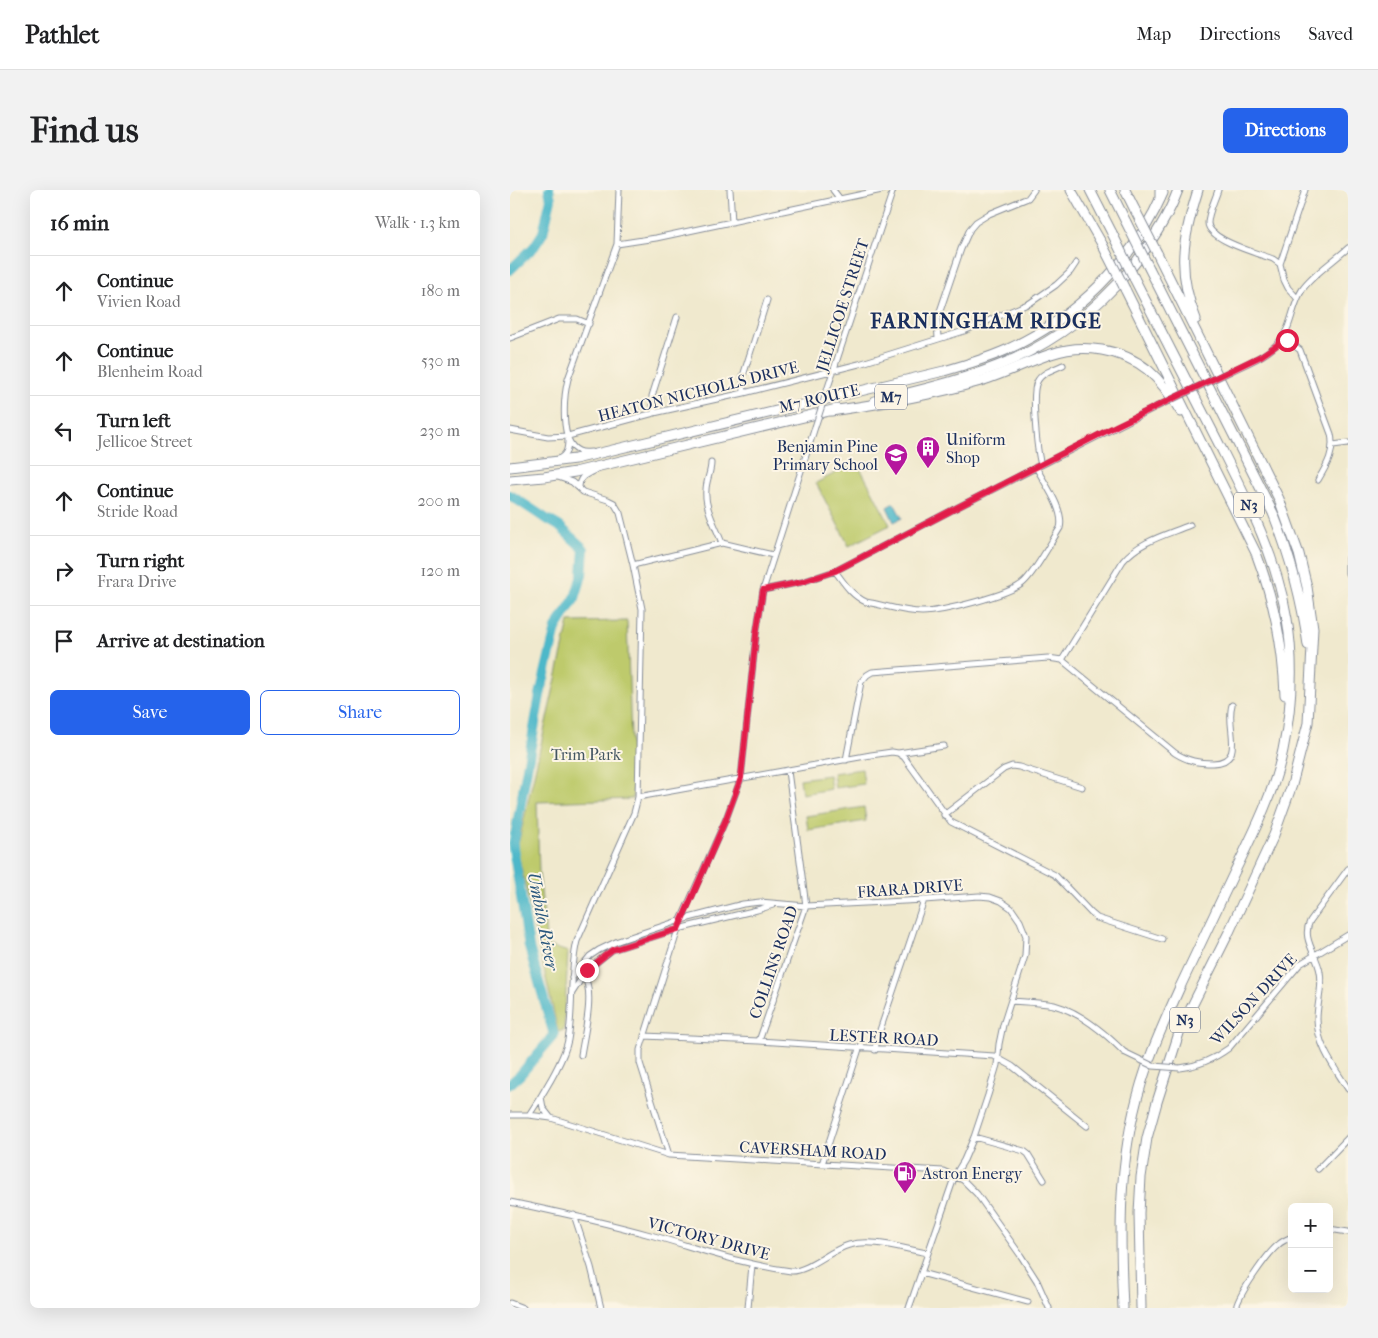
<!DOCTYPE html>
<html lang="en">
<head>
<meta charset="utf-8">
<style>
	body { margin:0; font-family:"IM FELL French Canon",serif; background:#f2f2f2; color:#202124 }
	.controls { position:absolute; right:15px; bottom:15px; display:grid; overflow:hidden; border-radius:8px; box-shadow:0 5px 20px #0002 }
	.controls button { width:45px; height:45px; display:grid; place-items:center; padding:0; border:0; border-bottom:1px solid #e0e0e0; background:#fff; color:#202124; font:25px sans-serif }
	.stop { position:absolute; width:15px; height:15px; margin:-11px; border:4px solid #e11d48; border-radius:50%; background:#fff }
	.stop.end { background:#e11d48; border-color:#fff; box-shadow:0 1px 5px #0008 }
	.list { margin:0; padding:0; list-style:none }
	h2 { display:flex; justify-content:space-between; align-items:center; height:65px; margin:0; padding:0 20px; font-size:21px }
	h2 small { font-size:16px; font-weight:400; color:#757577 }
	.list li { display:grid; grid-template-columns:32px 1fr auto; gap:15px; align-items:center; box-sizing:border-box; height:70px; padding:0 20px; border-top:1px solid #e0e0e0 }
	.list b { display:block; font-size:19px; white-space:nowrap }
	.list p { margin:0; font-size:16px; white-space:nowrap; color:#757577 }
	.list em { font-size:16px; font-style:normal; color:#757577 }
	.actions { display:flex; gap:10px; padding:15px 20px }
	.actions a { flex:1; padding:11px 0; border:1px solid #2563eb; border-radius:8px; text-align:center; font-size:18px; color:#2563eb }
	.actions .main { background:#2563eb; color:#fff }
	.icon { flex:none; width:28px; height:28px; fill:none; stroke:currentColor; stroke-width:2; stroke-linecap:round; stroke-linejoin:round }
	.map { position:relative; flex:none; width:838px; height:1118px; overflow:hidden; border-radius:8px }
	header { display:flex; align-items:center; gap:30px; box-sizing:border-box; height:70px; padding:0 25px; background:#fff; border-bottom:1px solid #e0e0e0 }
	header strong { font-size:24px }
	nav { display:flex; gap:28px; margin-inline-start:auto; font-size:18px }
	.intro { display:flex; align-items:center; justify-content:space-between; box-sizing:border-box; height:120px; padding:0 30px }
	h1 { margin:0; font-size:35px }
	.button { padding:12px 22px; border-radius:8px; background:#2563eb; color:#fff; font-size:18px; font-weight:700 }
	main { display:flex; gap:30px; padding:0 30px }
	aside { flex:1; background:#fff; border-radius:8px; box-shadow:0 5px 20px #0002 }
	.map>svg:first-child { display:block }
	.green { fill:#beca6c; stroke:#6c7c65 }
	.water { fill:#4db8c9; stroke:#347494 }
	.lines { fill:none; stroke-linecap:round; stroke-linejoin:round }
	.river { stroke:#4db8c9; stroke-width:10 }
	.minor-casing { stroke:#868c96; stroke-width:7 }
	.trunk-casing { stroke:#868c96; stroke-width:11 }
	.motorway-casing { stroke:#868c96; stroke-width:11 }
	.minor { stroke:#fff; stroke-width:5 }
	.trunk { stroke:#fff; stroke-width:9 }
	.motorway { stroke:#fff; stroke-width:9 }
	.minor-bridge-casing { stroke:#868c96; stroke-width:7; stroke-linecap:butt }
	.motorway-bridge-casing { stroke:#868c96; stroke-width:11; stroke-linecap:butt }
	.minor-bridge { stroke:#fff; stroke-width:5 }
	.motorway-bridge { stroke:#fff; stroke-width:9 }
	.route { stroke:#e11d48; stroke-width:6 }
	.labels { text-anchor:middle; stroke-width:4; stroke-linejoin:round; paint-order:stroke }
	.shield { fill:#fcf5e5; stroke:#5e6a86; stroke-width:1 }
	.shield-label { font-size:15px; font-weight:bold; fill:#1b2f5e }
	.street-label { font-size:16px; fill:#1b2f5e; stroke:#fcf5e5 }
	.poi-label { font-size:16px; fill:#1b2f5e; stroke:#fcf5e5; text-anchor:start }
	.park-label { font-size:16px; fill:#445662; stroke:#fcf5e5 }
	.water-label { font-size:18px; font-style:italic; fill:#2a587e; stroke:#fcf5e5 }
	.district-label { font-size:21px; font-weight:bold; letter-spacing:1px; fill:#1b2f5e; stroke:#fcf5e5 }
</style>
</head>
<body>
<header>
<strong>Pathlet</strong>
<nav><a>Map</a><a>Directions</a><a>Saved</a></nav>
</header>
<div class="intro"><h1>Find us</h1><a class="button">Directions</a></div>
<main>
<aside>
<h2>16 min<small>Walk · 1.3 km</small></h2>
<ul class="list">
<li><svg class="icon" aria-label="ahead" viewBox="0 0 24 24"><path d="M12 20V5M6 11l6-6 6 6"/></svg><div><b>Continue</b><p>Vivien Road</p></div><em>180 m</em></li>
<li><svg class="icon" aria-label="ahead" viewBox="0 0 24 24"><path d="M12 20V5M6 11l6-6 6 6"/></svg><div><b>Continue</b><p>Blenheim Road</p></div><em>530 m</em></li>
<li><svg class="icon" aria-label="left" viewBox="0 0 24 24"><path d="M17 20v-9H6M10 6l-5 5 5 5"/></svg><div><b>Turn left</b><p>Jellicoe Street</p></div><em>230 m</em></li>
<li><svg class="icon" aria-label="ahead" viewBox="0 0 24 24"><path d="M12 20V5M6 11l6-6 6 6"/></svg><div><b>Continue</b><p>Stride Road</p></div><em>200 m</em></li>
<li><svg class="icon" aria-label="right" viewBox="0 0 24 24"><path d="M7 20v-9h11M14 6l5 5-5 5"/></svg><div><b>Turn right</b><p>Frara Drive</p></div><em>120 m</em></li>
<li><svg class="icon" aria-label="arrive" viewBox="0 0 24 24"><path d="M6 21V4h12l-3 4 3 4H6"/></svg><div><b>Arrive at destination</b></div></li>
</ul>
<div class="actions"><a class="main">Save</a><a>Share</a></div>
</aside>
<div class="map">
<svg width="838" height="1118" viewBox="0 0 838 1118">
	<rect width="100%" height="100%" fill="#fcf5e5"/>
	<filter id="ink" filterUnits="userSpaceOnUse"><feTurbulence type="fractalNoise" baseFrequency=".02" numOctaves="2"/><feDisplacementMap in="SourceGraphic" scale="10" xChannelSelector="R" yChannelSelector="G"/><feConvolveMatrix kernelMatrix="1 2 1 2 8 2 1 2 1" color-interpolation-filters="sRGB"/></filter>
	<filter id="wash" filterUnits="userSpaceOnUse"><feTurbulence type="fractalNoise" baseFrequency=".0096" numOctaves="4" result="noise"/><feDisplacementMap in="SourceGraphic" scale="20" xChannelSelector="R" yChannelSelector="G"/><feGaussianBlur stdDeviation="1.12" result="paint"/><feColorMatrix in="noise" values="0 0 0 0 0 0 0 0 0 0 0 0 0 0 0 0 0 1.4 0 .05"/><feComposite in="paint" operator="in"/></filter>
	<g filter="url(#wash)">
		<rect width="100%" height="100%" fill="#f0e9ce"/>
		<path class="green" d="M347,272L380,335L339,356L306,293Z
			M117,431L123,609L27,612L29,683L37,755L58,762L54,840L48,842L7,659L59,432Z
			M352,579L354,594L325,598L323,583Z
			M319,585L321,599L292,604L290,589Z
			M354,617L356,631L298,640L296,626Z"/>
		<path class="water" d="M384,313L392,328L384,332L377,317Z"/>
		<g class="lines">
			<path class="river" d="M0,80L24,57L33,43L41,9L39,0
				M0,305L35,328L49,336L74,359L72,385L65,408L46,438L38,471L30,505L3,657L19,757L44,845L10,885L0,894"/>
		</g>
	</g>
	<g filter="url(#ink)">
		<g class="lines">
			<g class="minor-casing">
				<path id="minor" d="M220,0L222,32
					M323,0L330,9
					M708,0C705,10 698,23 698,33C698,50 749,64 763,69L770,74
					M107,54L146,48L372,0
					M787,108L778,98L774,90L770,74L795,0
					M773,147L790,160L821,244C825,262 817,275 808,290
					M0,148L49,129H67L79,134
					M428,149L427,130L451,59L460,39L466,32L479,24L518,8L524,0
					M721,181C744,170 768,162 778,137C783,124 785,111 792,100C802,85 824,71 838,58
					M321,188L383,0
					M234,203L233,186L257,110
					M144,223L142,206L167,127
					M0,240L38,247L58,246L144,223L234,203L349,174L454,141L520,113L546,95L560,82L566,73
					M823,255L838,253
					M81,262C77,262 73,263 69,261C49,253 54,205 58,189L107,54L109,0
					M48,269C57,265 58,259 58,249
					M201,273C201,282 196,291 196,300C194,317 206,337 212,353
					M531,275C527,261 521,203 527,192C531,183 544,179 553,175
					M69,298C69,286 76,285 85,280
					M838,368V383
					M123,375L212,353L263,365
					M325,381C334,393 341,405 356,412C374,415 393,422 412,422C431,422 501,405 514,392C526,381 541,352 550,338C555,320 534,293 526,277
					M253,400L292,392L325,381L450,316L646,217
					M552,470L613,371C630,351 656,345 680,335
					M388,563L434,556
					M336,570L351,492L357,485L362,482L538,468L552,470L665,563C678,571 688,573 703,573C737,572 715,536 722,515
					M128,607L361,565L382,562L388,563L394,567L441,632L545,685L581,723L587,728L652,749
					M434,625L494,579L502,576L509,577L572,597
					M838,679L800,731C791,749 807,764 810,782C813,797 807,813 807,829C807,855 824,877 838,899
					M62,788L80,766L89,760L108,751L171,730L233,714L250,712L296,716L414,710L469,706L480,707L491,711L501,718L510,731L516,746L515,766L493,835L489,854L487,875L478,905L464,947L454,970L445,985L399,1118
					M62,803L77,780L102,760L168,739L247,720L263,715
					M501,811C515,812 530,812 544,815C570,822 595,843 614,862
					M134,846L249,851L484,866L502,876L577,936
					M249,851L296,716L278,581
					M365,860L367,849L414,710
					M71,865C74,845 85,803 74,786
					M670,878C689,876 704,869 719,858L790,774L838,745
					M31,907L33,918L40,927
					M0,925H19L41,928L159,965L433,981L453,990L467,1004L511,1066L527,1091L539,1118
					M19,925C31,907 54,870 58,850C64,817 59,784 67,751L124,623L128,607L132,419L123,375L110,323L104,313L98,310L73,302L62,292L48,287
					M464,947L514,961L518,964L534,990
					M159,965L130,873V860L171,730L216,629L231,588L246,445L253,400L305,237
					M312,974L349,859
					M808,979L838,948
					M0,1012C48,1022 97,1033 144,1046C190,1059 234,1075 281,1081C298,1082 320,1060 339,1055C364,1048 392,1059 418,1063
					M64,1025L81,1077L91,1118
					M819,1039L838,1042
					M411,1083L518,1112
					M0,1113L13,1118
					M238,1118L242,1075
					M726,1118C729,1104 757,1064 768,1055C772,1051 777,1049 782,1047"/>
			</g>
			<g class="trunk-casing">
				<path id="trunk" d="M365,211C470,186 546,167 619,81C639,56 657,30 668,0
					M0,277L65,269L434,181C455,175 476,169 496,160C565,129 623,72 653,3
					M0,290L34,287L65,282L327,219"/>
			</g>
			<g class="motorway-casing">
				<path id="motorway" d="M561,0L592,54
					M580,0L602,43
					M600,0L616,32
					M615,0L625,20
					M650,9V0
					M637,74L763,323C780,366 792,408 798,455
					M615,99L746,363C764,411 773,454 775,505
					M686,129C666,80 673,48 688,0
					M321,221C370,214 419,206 467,192C492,185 516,172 541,164C573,153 612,159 638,180C652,192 662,207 671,222
					M613,1118C609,1033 608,961 636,879C645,851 658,824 670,797C688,759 706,721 724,683C743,644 764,603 773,560C782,517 784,472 777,429C766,364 736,308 707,250C679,196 652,142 624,88
					M631,1118L629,1023L631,987L637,948L647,912L670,840L719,742L764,645L782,595L798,533L803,438L797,397L789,364L769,309L647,63"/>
			</g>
			<use href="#minor" class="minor"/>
			<use href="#trunk" class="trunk"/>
			<use href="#motorway" class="motorway"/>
			<g class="minor-bridge-casing">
				<path id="minor-bridge" d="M646,217L721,181
					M305,237L321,188
					M614,862L643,876L670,878"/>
			</g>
			<g class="motorway-bridge-casing">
				<path id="motorway-bridge" d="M625,20L647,63
					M616,32L637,74
					M602,43L624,88
					M592,54L615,99"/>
			</g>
			<use href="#minor-bridge" class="minor-bridge"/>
			<use href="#motorway-bridge" class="motorway-bridge"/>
		</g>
	</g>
	<g class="lines" filter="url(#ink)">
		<path class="route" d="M77,780L102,760L168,739L216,629L231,588L246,445L253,400L292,392L325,381L450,316L608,235L751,166L767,155L773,148L777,150"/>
	</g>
	<defs>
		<g id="building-pin" transform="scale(1.25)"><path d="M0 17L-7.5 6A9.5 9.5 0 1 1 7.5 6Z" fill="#b5179e" stroke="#fcf5e5"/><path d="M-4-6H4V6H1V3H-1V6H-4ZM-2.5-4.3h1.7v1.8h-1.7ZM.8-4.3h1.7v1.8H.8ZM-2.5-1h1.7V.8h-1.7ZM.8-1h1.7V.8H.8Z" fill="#fff"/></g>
		<g id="school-pin" transform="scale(1.25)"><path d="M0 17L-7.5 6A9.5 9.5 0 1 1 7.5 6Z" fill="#b5179e" stroke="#fcf5e5"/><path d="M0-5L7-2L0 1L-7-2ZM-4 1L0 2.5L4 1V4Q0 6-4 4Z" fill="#fff"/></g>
		<g id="fuel-pin" transform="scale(1.25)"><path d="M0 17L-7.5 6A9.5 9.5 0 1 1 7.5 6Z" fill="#b5179e" stroke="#fcf5e5"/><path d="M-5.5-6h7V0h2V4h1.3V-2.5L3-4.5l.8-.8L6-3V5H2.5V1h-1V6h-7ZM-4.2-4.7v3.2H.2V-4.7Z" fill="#fff"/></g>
	</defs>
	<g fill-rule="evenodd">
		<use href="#building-pin" x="418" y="258"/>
		<use href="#school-pin" x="386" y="265"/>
		<use href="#fuel-pin" x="395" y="983"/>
	</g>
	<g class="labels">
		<g class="shield">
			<rect x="365" y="194.5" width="32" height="25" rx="4"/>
			<rect x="724" y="302.5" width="30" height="25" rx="4"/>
			<rect x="660" y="817.5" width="30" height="25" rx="4"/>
		</g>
		<g class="shield-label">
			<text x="381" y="212">M7</text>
			<text x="739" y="320">N3</text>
			<text x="675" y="835">N3</text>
		</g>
		<g class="street-label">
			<text transform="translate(332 115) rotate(-72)" y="6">JELLICOE STREET</text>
			<text transform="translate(188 201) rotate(-14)" y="6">HEATON NICHOLLS DRIVE</text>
			<text transform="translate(309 208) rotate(-13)" y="6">M7 ROUTE</text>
			<text transform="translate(400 698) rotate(-4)" y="6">FRARA DRIVE</text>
			<text transform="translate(263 772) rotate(-71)" y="6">COLLINS ROAD</text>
			<text transform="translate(743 809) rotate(-47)" y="6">WILSON DRIVE</text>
			<text transform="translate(374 847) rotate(3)" y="6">LESTER ROAD</text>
			<text transform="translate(303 960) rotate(3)" y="6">CAVERSHAM ROAD</text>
			<text transform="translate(199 1048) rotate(15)" y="6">VICTORY DRIVE</text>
		</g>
		<g class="poi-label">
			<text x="436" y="255">Uniform<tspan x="436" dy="18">Shop</tspan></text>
			<text x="368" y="262" text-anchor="end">Benjamin Pine<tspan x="368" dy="18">Primary School</tspan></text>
			<text x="412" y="989">Astron Energy</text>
		</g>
		<g class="park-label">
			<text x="76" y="570">Trim Park</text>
		</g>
		<g class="water-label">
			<text transform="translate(33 731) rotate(79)" y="6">Umbilo River</text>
		</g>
		<g class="district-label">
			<text x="476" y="138">FARNINGHAM RIDGE</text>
		</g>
	</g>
</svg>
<div class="controls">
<button>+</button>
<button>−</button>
</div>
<div class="stop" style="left:777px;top:150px"></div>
<div class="stop end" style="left:77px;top:780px"></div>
</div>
</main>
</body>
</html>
